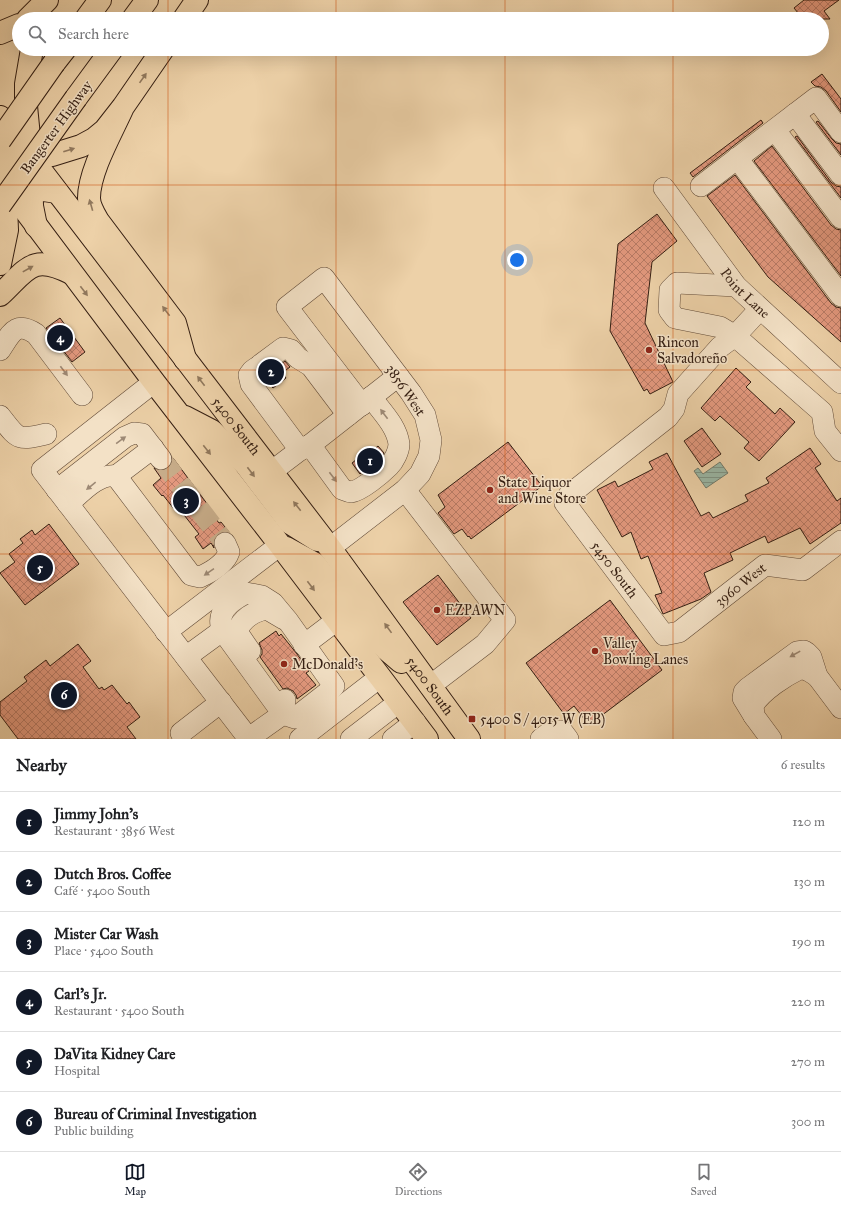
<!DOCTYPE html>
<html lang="en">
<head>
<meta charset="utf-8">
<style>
	body { margin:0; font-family:"IM FELL Great Primer",serif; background:#f6f6f6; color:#202124 }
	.you { position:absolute; left:517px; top:260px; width:14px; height:14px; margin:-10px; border:3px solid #fff; border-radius:50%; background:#1a73e8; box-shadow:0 0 0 6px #1a73e833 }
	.badge { display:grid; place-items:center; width:26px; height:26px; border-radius:50%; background:#111827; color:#fff; font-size:13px; font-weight:700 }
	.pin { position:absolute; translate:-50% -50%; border:2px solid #fff; box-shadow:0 1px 4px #0006 }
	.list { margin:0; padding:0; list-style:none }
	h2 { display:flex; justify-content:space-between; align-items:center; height:52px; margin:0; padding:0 16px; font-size:17px }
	h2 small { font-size:13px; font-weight:400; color:#757577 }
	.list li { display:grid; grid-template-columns:26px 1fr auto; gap:12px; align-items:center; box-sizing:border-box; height:60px; padding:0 16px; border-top:1px solid #e0e0e0 }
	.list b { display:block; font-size:15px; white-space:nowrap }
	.list p { margin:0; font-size:13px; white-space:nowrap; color:#757577 }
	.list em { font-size:13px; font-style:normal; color:#757577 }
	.icon { flex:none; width:22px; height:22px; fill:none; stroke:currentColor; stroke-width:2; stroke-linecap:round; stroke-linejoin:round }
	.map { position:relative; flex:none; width:841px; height:739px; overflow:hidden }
	.search { position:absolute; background:#fff; box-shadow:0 4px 16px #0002; left:12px; right:12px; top:12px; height:44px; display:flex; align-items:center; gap:10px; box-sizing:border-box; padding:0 14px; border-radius:22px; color:#757577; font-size:15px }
	.sheet { height:412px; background:#fff }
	nav { display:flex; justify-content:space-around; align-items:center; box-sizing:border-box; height:56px; border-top:1px solid #e0e0e0; background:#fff; font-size:11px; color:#757577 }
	nav a { display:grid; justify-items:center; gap:2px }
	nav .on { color:#111827 }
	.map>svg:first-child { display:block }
	.water { fill:url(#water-rules); stroke:#717a6b }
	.building { fill:url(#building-cross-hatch); stroke:#341e12 }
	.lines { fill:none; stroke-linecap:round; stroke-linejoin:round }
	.minor-tunnel { stroke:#c8ad8a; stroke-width:21; stroke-dasharray:21 10; stroke-linecap:butt }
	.minor-casing { stroke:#624b38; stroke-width:22 }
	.major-casing { stroke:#341e12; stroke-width:24 }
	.highway-casing { stroke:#341e12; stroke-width:24 }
	.minor { stroke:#f3e1c6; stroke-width:21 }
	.major { stroke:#edd1a8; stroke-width:22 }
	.highway { stroke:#edd1a8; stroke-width:22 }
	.highway-bridge-casing { stroke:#341e12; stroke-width:24; stroke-linecap:butt }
	.highway-bridge { stroke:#edd1a8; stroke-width:22 }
	.oneway { fill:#90785d }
	.oneway2 { fill:#9d8975 }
	.grid { fill:none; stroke:#cd500d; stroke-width:1; stroke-opacity:0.55 }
	.poi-dot { fill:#8f2418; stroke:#f3e1c6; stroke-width:1.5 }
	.labels { text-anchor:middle; stroke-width:3; stroke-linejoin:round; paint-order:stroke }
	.street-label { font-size:14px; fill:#341e12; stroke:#f3e1c6 }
	.poi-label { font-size:14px; fill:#341e12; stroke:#f3e1c6; text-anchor:start }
</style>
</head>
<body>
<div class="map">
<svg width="841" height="739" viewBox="0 0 841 739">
	<defs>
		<pattern id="water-rules" width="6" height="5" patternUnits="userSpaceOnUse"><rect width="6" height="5" fill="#99b7a6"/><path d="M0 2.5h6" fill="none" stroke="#7e9486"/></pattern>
		<pattern id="building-cross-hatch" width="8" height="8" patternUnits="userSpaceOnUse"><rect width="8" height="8" fill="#e4997f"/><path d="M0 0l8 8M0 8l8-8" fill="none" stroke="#ba7c67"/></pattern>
	</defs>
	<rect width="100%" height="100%" fill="#edd1a8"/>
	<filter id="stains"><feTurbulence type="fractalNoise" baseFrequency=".005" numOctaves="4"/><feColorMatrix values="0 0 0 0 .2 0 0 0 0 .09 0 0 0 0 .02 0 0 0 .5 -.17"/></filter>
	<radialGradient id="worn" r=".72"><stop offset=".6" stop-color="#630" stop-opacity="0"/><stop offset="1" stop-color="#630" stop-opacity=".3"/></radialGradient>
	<path class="water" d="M720,462L728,473L706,488L694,471L698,468L703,474Z"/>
	<path class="building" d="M804,0H839L824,11L830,19H803L794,8Z
		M822,74L841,99V112L826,91L821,87L815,86L811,82Z
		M761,120L763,123L693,177L690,173Z
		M818,121L832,139L836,143L841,144V155L816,122Z
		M797,136L831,182L836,186L841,187V198L795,137Z
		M772,146L831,225L836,229L841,230V276L754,161Z
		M735,175L831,303L836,307L841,308V342L768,277L707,196Z
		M657,214L677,241L652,262L645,323L673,382L650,394L647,389L644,391L610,331L618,244Z
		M60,318L85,352L72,362L46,328Z
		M285,361L290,367L282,373L286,378L273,388L263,378Z
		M736,368L751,382L746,387L775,414L780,408L795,422L759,461L744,448L749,442L720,416L715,421L701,408Z
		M702,428L721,454L702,467L684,441Z
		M508,442L542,486L471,539L469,536L468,537L462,529L454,534L438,513L445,507L438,495Z
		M378,446L384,453L383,455L360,474L352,463L362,455L364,458Z
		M810,448L821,464L815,468L837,501L841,498V523L810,544L800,528L768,543L765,536L730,553L733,560L704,573L711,592L701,599L663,614L655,595L662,593L648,556L641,559L631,532L622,537L597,490L615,481L618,487L653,469L649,462L667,453L701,516L709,512L713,518L748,501L745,495L769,483L766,478Z
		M173,458L208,505L206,506L219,523L221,522L229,532H220L216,536L213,542L214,548L211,543L203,549L195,537L199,534L177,506L174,509L163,495L162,496L153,485L161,478L154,468L157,470L162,471L168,469L172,464Z
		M49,524L79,564L25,605L0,573L15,562L9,554L23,543L20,539L32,530L35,535Z
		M438,575L471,618L437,645L403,602Z
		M610,600L662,670L589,725L574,706L564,714L526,663Z
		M276,631L279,636L281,634L297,654L309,671L306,673L316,685L297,699L296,695L293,691L287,688L283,689L260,657L262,654V650L259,643Z
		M78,644L91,661L83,667L99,689L102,687L104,690L112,685L127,704L129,702L140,717L127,727L136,739H18L0,715V702L27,681L24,677L46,660L50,666Z"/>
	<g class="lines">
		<path class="minor-tunnel" d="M161,459L225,543"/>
		<g class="minor-casing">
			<g id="minor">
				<path d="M795,114L841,175"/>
				<path d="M775,130L841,218"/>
				<path d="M737,158L841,296"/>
				<path d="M701,186L816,98L841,132"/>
				<path id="s1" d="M664,188L736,286L841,383"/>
				<path d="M736,286L677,283L670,290L669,310L675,318L720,327L735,336L822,412L825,431L841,451"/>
				<path id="s2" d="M760,309L735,336L720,347L678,394L674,409L668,417L569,495L565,503L664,635L679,632L765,565L803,570L841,541"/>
				<path d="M0,350C11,334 15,320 36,334L82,395"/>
				<path d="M260,365L283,348L291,350L298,358L311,366L348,415"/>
				<path d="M256,368L252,371L249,375L251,384L300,450"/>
				<path d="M154,382L42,470L249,739"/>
				<path d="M0,416C18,439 16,441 46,434"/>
				<path d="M310,445L342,489C345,490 348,492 351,492C361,491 382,473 389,466C394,461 399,451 399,444C397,426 381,411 371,397"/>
				<path d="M271,472L300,450L310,445L398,376"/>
				<path d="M116,476L153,448"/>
				<path d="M57,490L125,437L134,433L142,434L161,459"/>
				<path d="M405,490L505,620L485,644L430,686"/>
				<path d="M68,504C81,493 98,473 116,476L191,575L200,577C211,572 225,564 229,552L225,543"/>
				<path d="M330,548L405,490L420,474L429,456L431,440L425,415L411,393L324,278L287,307L362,405"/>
				<path d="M246,593L262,596L273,603L288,621L334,686L327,693L295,718L283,714L225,634C223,631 221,628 221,625C218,609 234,599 246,593Z"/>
				<path d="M166,632L280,545"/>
				<path d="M304,645L337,620"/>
				<path d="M250,651L237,632C241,619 254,611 267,609L284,619"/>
				<path d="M186,657L223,630"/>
				<path d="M754,716L743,698L744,692L748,688L797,652L804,651L807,653L811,657L817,676L841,708"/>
				<path d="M181,733L221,702"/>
				<path d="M249,738L283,714L285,700"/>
				<path d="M300,739L380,677"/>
				<path d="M351,739L399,702"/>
				<path d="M393,739L415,722"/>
				<path d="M541,739L549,733L562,731L568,739"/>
				<path d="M771,739L754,716L753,705C763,690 785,676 801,668L809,671L817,676"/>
			</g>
		</g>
		<g class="major-casing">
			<g id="major">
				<path id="s3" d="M0,117L330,548L469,739"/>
				<path d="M0,177L154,382L280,545L427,739"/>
				<path d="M185,417L212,431L246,465L290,523L317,540"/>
				<path d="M286,548L315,564L351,611L387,650L401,662"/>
			</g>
		</g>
		<g class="highway-casing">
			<path id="highway" d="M28,19L47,0
				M86,19L100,0
				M133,19L147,0
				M184,19L197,0
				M0,33L19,25
				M32,49L26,84V106L31,157L32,206L36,226
				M54,63L65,49
				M76,98L112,49
				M123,107C112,132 89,171 89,198C89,206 94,214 98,221L175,323L185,359
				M0,155L31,157L52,155L81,146L94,139L105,130L123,107L163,49
				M17,186L57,192
				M0,264L7,230L5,184L7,141
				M0,295C27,270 31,253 71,273"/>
		</g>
		<use href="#minor" class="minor"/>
		<use href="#major" class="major"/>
		<use href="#highway" class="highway"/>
		<g class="highway-bridge-casing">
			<path id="highway-bridge" d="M0,140L54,63
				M0,205L76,98"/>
		</g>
		<use href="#highway-bridge" class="highway-bridge"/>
	</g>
	<defs><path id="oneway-solid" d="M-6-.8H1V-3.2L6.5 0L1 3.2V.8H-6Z"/></defs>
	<g class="oneway">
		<use href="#oneway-solid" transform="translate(143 78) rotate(-55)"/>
		<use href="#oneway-solid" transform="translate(69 150) rotate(-18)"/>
		<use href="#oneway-solid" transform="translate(91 205) rotate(-106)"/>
		<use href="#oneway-solid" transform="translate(28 269) rotate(-29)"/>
		<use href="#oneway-solid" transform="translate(84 291) rotate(53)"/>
		<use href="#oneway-solid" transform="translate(166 311) rotate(-127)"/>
		<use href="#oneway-solid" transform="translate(201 381) rotate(-127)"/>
		<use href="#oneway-solid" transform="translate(207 450) rotate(52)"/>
		<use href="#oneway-solid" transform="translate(251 472) rotate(53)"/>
		<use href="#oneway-solid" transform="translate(297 506) rotate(-128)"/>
		<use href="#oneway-solid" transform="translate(311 586) rotate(53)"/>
		<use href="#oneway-solid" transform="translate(388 628) rotate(-126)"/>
	</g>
	<g class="oneway2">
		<use href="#oneway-solid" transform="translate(64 371) rotate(53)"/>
		<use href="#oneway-solid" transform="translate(384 414) rotate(-127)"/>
		<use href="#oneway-solid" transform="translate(121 440) rotate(-36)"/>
		<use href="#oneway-solid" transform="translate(333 477) rotate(53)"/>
		<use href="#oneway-solid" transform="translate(91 486) rotate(141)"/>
		<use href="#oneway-solid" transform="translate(209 572) rotate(146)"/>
		<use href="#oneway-solid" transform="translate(795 654) rotate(151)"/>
	</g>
	<path class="grid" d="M168,0V19M336,0V19M505,0V19M673,0V19M168,49V739M336,49V739M505,49V739M673,49V739M0,185H841M0,370H841M0,554H841"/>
	<g class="poi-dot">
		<circle cx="649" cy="350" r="4"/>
		<circle cx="490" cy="490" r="4"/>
		<circle cx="437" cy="610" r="4"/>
		<circle cx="595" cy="651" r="4"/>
		<circle cx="284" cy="664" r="4"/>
		<rect x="468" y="715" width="8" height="8" rx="2"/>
	</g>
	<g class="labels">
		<g class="street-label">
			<text transform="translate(56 127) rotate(-54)" y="5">Bangerter Highway</text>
			<text dy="5" stroke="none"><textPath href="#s1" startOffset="133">Point Lane</textPath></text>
			<text transform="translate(406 390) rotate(56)" y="5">3856 West</text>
			<text dy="5" stroke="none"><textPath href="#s3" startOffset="389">5400 South</textPath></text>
			<text dy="5" stroke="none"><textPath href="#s2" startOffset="362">5450 South</textPath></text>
			<text dy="5" stroke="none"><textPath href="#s2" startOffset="537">3960 West</textPath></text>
			<text dy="5" stroke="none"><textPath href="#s3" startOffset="713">5400 South</textPath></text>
		</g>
		<g class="poi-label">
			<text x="657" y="347">Rincon<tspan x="657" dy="16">Salvadoreño</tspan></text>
			<text x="498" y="487">State Liquor<tspan x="498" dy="16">and Wine Store</tspan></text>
			<text x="445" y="615">EZPAWN</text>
			<text x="603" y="648">Valley<tspan x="603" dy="16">Bowling Lanes</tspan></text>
			<text x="292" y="669">McDonald's</text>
			<text x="480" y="724">5400 S / 4015 W (EB)</text>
		</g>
	</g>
	<rect width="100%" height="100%" filter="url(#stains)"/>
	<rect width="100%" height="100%" fill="url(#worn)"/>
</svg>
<div class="you"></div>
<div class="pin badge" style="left:370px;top:461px">1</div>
<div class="pin badge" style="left:271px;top:372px">2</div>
<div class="pin badge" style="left:186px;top:501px">3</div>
<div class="pin badge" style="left:60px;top:338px">4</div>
<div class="pin badge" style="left:40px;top:568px">5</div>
<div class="pin badge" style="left:64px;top:695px">6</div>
<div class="search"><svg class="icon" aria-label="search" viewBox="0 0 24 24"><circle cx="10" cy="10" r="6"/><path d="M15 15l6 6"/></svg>Search here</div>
</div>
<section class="sheet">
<h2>Nearby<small>6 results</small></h2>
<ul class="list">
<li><span class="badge">1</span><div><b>Jimmy John's</b><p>Restaurant · 3856 West</p></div><em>120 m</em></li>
<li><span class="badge">2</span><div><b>Dutch Bros. Coffee</b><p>Café · 5400 South</p></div><em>130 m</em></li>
<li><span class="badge">3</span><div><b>Mister Car Wash</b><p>Place · 5400 South</p></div><em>190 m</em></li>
<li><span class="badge">4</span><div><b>Carl's Jr.</b><p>Restaurant · 5400 South</p></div><em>220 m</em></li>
<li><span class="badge">5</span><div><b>DaVita Kidney Care</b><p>Hospital</p></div><em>270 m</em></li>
<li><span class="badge">6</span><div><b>Bureau of Criminal Investigation</b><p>Public building</p></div><em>300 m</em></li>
</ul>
</section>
<nav>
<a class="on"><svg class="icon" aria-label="map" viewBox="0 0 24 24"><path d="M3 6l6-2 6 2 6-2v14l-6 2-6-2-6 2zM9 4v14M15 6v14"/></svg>Map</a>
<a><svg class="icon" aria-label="directions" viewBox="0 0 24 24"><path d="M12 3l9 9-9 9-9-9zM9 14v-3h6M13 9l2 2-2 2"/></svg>Directions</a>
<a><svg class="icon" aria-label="saved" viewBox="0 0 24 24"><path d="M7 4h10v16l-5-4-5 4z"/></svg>Saved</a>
</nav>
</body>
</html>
